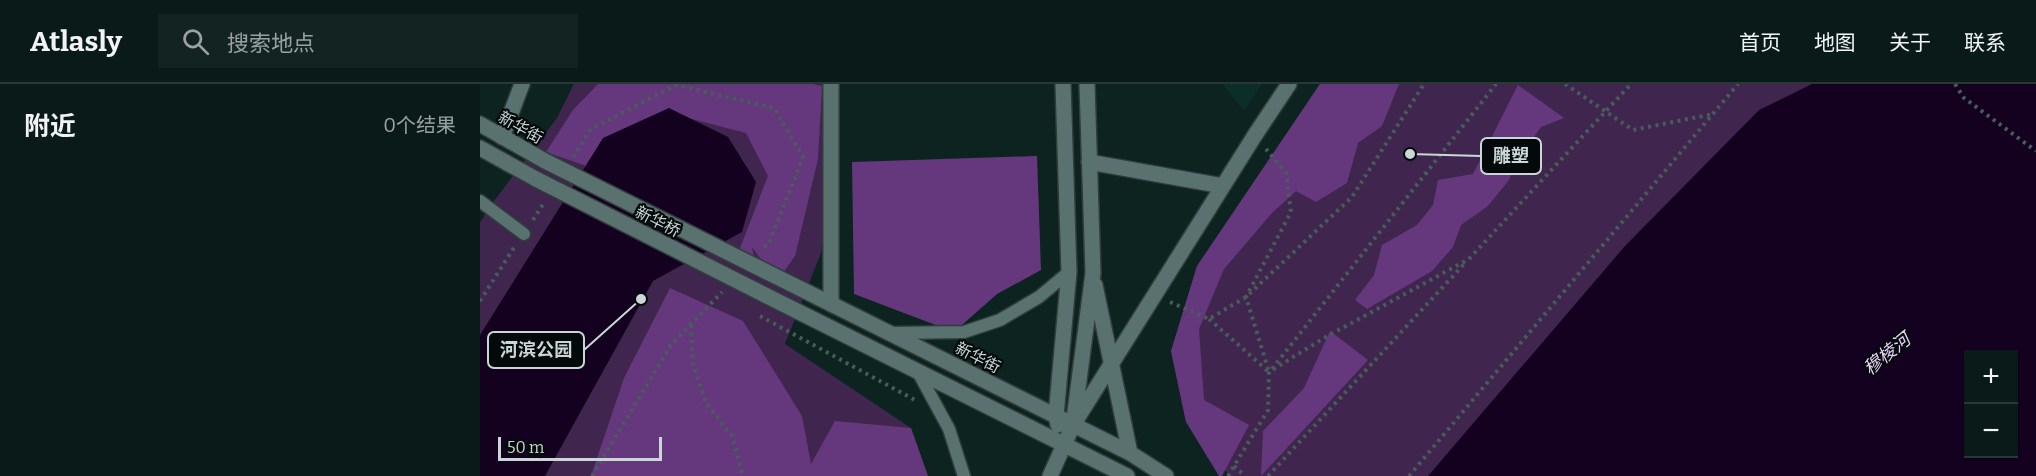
<!DOCTYPE html>
<html lang="zh">
<head>
<meta charset="utf-8">
<style>
	body { margin:0; font-family:Bitter,"Noto Sans SC",serif; background:#122321; color:#f1f3f6 }
	.controls { position:absolute; right:18px; bottom:18px; display:grid; overflow:hidden; border-radius:0px; box-shadow:0 2px 4px #0004 }
	.controls button { width:54px; height:54px; display:grid; place-items:center; padding:0; border:0; border-bottom:2px solid #293837; background:#091a18; color:#f1f3f6; font:30px sans-serif }
	.scale { position:absolute; left:18px; bottom:15px; width:164px; box-sizing:border-box; padding-left:6px; border:3px solid #cad7d6; border-top:0; font-size:16px; line-height:21px; white-space:nowrap; color:#cad7d6; -webkit-text-stroke:4px #030a09; paint-order:stroke }
	.list { margin:0; padding:0; list-style:none }
	h2 { display:flex; justify-content:space-between; align-items:center; height:78px; margin:0; padding:0 24px; font-size:26px }
	h2 small { font-size:20px; font-weight:400; color:#99a1a2 }
	.icon { flex:none; width:33px; height:33px; fill:none; stroke:currentColor; stroke-width:2; stroke-linecap:round; stroke-linejoin:round }
	.map { position:relative; flex:none; width:1556px; height:392px; overflow:hidden }
	header { display:flex; align-items:center; gap:36px; box-sizing:border-box; height:84px; padding:0 30px; background:#091a18; border-bottom:2px solid #293837 }
	header strong { font-size:28px }
	nav { display:flex; gap:33px; margin-inline-start:auto; font-size:21px }
	.search { width:420px; height:54px; background:#122321; display:flex; align-items:center; gap:15px; box-sizing:border-box; padding:0 21px; border-radius:0px; color:#99a1a2; font-size:22px }
	main { display:flex }
	aside { flex:1; background:#091a18 }
	.map>svg:first-child { display:block }
	.built { fill:#0c2e2b }
	.green { fill:#40264f; fill-rule:evenodd }
	.forest { fill:#65387e }
	.water { fill:#14001f; fill-rule:evenodd }
	.lines { fill:none; stroke-linecap:round; stroke-linejoin:round }
	.lane-casing { stroke:#303d3b; stroke-width:15 }
	.street-casing { stroke:#303d3b; stroke-width:18 }
	.secondary-casing { stroke:#303d3b; stroke-width:18 }
	.path { stroke:#485c5a; stroke-width:4; stroke-dasharray:3 4.5; stroke-linecap:butt }
	.lane { stroke:#59726f; stroke-width:12 }
	.street { stroke:#59726f; stroke-width:15 }
	.secondary { stroke:#59726f; stroke-width:15 }
	.secondary-bridge-casing { stroke:#303d3b; stroke-width:18; stroke-linecap:butt }
	.secondary-bridge { stroke:#59726f; stroke-width:15 }
	.labels { text-anchor:middle; stroke-width:4.5; stroke-linejoin:round; paint-order:stroke }
	.street-label { font-size:16px; fill:#cad7d6; stroke:#030a09 }
	.water-label { font-size:18px; font-style:italic; fill:#e9d1f9; stroke:#030a09 }
	.leader { fill:none; stroke:#cad7d6; stroke-width:2 }
	.callout-dot { fill:#cad7d6; stroke:#030a09; stroke-width:2 }
	.callout { fill:#030a09; stroke:#cad7d6; stroke-width:2 }
	.callout-label { font-size:18px; text-anchor:middle; font-weight:bold; fill:#cad7d6 }
</style>
</head>
<body>
<header>
<strong>Atlasly</strong>
<div class="search"><svg class="icon" aria-label="search" viewBox="0 0 24 24"><circle cx="10" cy="10" r="6"/><path d="M15 15l6 6"/></svg>搜索地点</div>
<nav><a>首页</a><a>地图</a><a>关于</a><a>联系</a></nav>
</header>
<main>
<aside>
<h2>附近<small>0个结果</small></h2>
<ul class="list">
</ul>
</aside>
<div class="map">
<svg width="1556" height="392" viewBox="0 0 1556 392">
	<rect width="100%" height="100%" fill="#0c2320"/>
	<path class="built" d="M743,0H782L764,27Z"/>
	<path class="green" d="M94,0H360L341,169L305,260L431,344L448,392H0V139L8,125L77,34Z
		M840,0H1556V392H750L706,338L691,267L717,182ZM1488,270H1534V370H1488Z"/>
	<path class="forest" d="M118,0H332L342,2L338,75L315,172L297,197L272,163L276,187L257,172L288,92L266,49L189,29L112,84L66,68L93,26Z
		M840,0H919L902,42L878,59L867,99L836,118L816,107L792,129L744,185L719,245L724,316L769,341L742,392H739L706,338L691,267L717,182Z
		M1038,1L1084,34L1061,43L1037,77L1029,96L1008,122L981,141L973,163L952,187L887,225L875,216L894,191L902,161L937,141L953,121L958,96L993,90Z
		M557,72L561,186L517,210L474,248L374,210L372,78Z
		M190,204L263,237L322,332L331,380L355,337L431,344L448,392H111L144,294Z
		M850,247L888,276L781,392L783,347L824,304Z"/>
	<path class="water" d="M1332,0H1556V392H948L1145,162L1279,26ZM1534,270V370H1488V270Z
		M189,24L248,53L276,98L262,148L173,197L65,392H0V251L123,54Z"/>
	<g class="lines">
		<g class="lane-casing">
			<path id="lane" d="M0,117L44,150
				M410,249L484,248L520,236L559,213L589,188
				M438,288L469,345L484,392"/>
		</g>
		<g class="street-casing">
			<path id="street" d="M351,0V220
				M22,53L42,0"/>
		</g>
		<g class="secondary-casing">
			<path id="secondary" d="M0,40L65,77
				M0,64L56,95
				M609,78L743,102
				M291,190L650,369L686,392
				M615,201L650,369
				M285,211L647,392
				M594,335L613,189L607,0
				M578,341L576,332L589,188L583,0
				M570,392L593,341L775,51L809,0"/>
		</g>
		<path class="path" d="M1085,0L1153,46L1233,30
			M1475,0L1484,14L1556,67
			M93,73L111,45L196,1L294,24L323,73L290,157L282,166
			M53,136L65,117
			M0,217L35,162
			M690,218L729,235L766,213L872,113L944,0
			M280,232L435,316
			M729,235L789,288L766,213L811,128L806,89L786,65
			M211,241L213,282L226,319L252,352L263,392
			M792,285L1016,0
			M754,382L765,392
			M112,392L191,261L242,208
			M748,392L788,326L789,288L844,254L989,175L1151,0
			M788,392L986,178
			M929,392L1258,0"/>
		<use href="#lane" class="lane"/>
		<use href="#street" class="street"/>
		<use href="#secondary" class="secondary"/>
		<g class="secondary-bridge-casing">
			<path id="secondary-bridge" d="M65,77L291,190
				M56,95L285,211"/>
		</g>
		<use href="#secondary-bridge" class="secondary-bridge"/>
	</g>
	<g class="labels">
		<g class="street-label">
			<text transform="translate(41 43) rotate(29)" y="6">新华街</text>
			<text transform="translate(178 137) rotate(27)" y="6">新华桥</text>
			<text transform="translate(498 273) rotate(27)" y="6">新华街</text>
		</g>
		<g class="water-label">
			<text transform="translate(1407 270) rotate(-39)" y="6">穆棱河</text>
		</g>
	</g>
	<path class="leader" d="M930 70L1001 72M161 215L104 266"/>
	<g class="callout-dot">
		<circle cx="930" cy="70" r="6"/>
		<circle cx="161" cy="215" r="6"/>
	</g>
	<g class="callout">
		<rect x="1001" y="54" width="60" height="36" rx="6"/>
		<rect x="8" y="248" width="96" height="36" rx="6"/>
	</g>
	<g class="callout-label">
		<text x="1031" y="78">雕塑</text>
		<text x="56" y="272">河滨公园</text>
	</g>
</svg>
<div class="controls">
<button>+</button>
<button>−</button>
</div>
<div class="scale">50 m</div>
</div>
</main>
</body>
</html>
